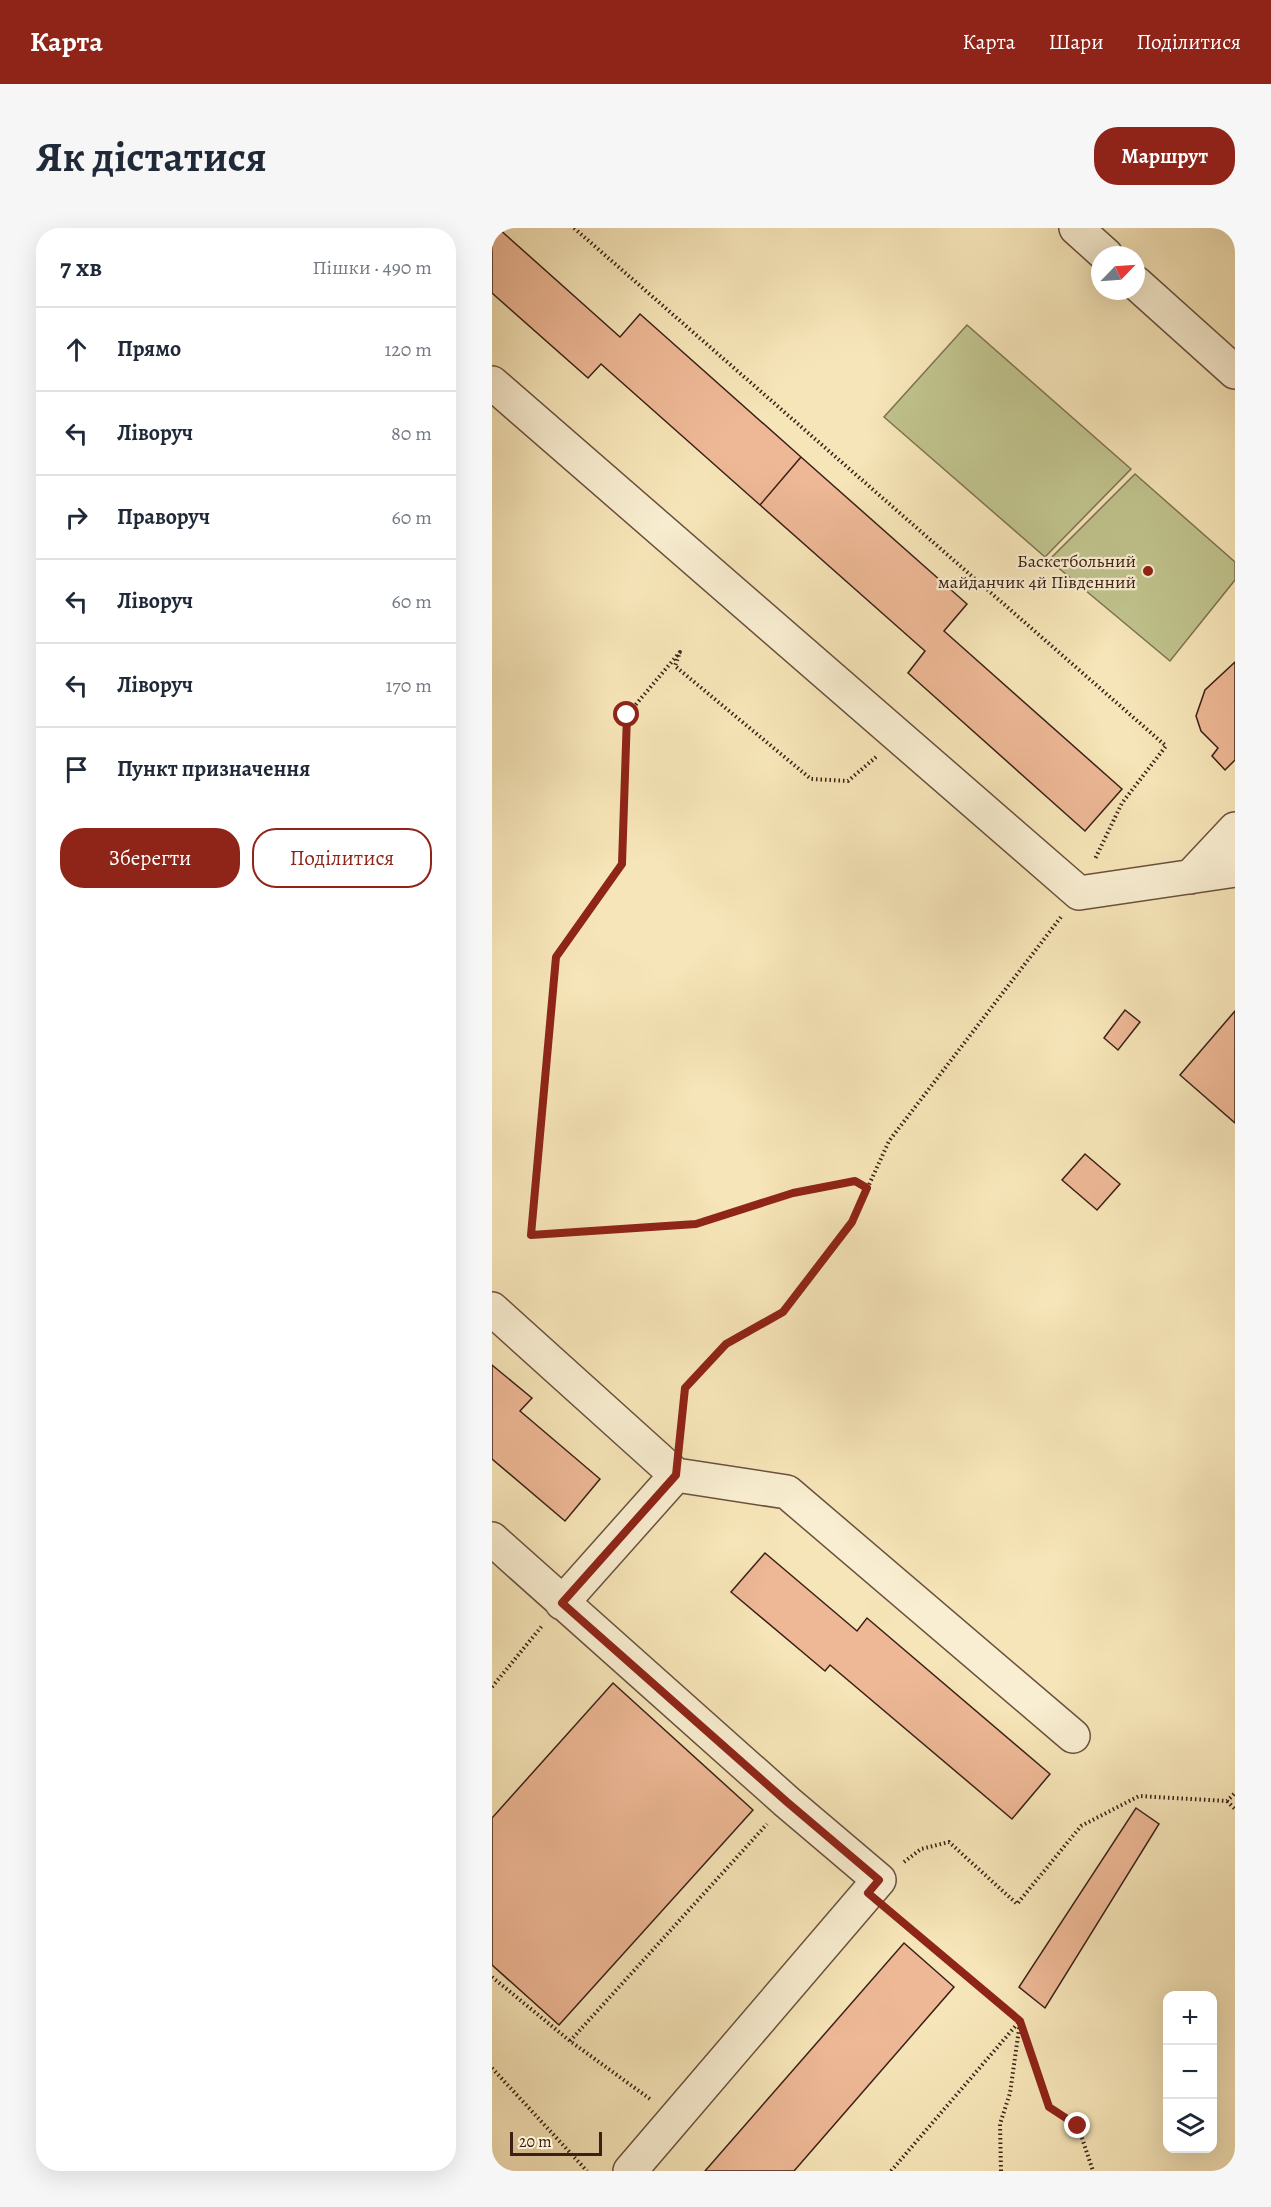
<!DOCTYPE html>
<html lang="uk">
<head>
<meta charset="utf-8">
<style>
	body { margin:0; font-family:Alegreya,serif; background:#f6f6f7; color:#1f2937 }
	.controls { position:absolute; right:18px; bottom:18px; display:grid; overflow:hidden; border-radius:12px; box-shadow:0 6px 24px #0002 }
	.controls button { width:54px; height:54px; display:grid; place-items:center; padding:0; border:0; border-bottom:2px solid #e0e1e3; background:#fff; color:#1f2937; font:30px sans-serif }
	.compass { position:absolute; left:599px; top:18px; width:54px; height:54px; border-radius:50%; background:#fff; box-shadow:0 6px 24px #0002; rotate:65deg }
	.scale { position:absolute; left:18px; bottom:15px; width:92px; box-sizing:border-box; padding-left:6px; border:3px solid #3b2016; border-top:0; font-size:16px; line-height:21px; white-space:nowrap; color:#3b2016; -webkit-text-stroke:4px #f9eed1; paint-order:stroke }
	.stop { position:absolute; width:18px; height:18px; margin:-14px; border:4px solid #8f2418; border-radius:50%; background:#fff }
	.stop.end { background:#8f2418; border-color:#fff; box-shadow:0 2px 6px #0008 }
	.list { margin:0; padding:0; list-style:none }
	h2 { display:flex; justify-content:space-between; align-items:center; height:78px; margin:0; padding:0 24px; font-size:26px }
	h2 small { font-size:20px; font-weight:400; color:#747a83 }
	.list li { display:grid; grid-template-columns:39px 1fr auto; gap:18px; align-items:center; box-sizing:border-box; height:84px; padding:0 24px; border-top:2px solid #e0e1e3 }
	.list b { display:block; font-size:22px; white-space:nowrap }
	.list em { font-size:20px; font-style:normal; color:#747a83 }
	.actions { display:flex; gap:12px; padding:18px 24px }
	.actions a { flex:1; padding:14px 0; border:2px solid #8f2418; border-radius:24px; text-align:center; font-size:21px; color:#8f2418 }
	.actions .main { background:#8f2418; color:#fff }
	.icon { flex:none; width:33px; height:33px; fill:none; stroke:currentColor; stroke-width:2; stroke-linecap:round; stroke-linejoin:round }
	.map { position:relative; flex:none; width:743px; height:1943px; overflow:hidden; border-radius:24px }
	header { display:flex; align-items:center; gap:36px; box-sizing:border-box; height:84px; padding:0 30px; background:#8f2418; color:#fff }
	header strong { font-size:28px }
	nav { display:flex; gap:33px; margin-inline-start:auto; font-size:21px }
	.intro { display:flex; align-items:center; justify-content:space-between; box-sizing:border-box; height:144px; padding:0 36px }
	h1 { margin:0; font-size:42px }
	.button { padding:15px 27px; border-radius:24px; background:#8f2418; color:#fff; font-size:21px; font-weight:700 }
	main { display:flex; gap:36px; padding:0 36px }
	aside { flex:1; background:#fff; border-radius:24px; box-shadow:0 6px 24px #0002 }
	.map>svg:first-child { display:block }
	.green { fill:#c0c38d; stroke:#7e7252; stroke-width:1.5 }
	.building { fill:#eeb896; stroke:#3b2016; stroke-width:1.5 }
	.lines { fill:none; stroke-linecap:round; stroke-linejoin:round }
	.minor-casing { stroke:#6a513e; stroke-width:36 }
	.path { stroke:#3b2016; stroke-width:4; stroke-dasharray:1.5 3; stroke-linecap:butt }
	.minor { stroke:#f9eed1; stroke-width:33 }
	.route { stroke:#8f2418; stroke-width:8 }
	.poi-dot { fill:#8f2418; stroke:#f9eed1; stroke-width:2 }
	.labels { text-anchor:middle; stroke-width:4.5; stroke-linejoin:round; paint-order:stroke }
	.poi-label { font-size:18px; fill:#3b2016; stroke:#f9eed1; text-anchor:end }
</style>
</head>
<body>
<header>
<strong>Карта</strong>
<nav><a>Карта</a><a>Шари</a><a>Поділитися</a></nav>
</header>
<div class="intro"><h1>Як дістатися</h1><a class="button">Маршрут</a></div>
<main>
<aside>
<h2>7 хв<small>Пішки · 490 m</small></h2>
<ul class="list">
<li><svg class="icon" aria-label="ahead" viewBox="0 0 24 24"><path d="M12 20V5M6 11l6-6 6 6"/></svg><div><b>Прямо</b></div><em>120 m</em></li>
<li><svg class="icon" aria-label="left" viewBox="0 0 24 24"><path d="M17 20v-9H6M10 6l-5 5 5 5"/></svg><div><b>Ліворуч</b></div><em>80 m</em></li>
<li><svg class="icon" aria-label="right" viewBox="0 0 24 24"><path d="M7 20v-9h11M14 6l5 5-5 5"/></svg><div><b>Праворуч</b></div><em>60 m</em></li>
<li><svg class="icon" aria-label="left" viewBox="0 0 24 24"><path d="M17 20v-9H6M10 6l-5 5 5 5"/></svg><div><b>Ліворуч</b></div><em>60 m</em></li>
<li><svg class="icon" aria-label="left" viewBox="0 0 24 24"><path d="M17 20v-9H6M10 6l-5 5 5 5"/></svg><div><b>Ліворуч</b></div><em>170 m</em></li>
<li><svg class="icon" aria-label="arrive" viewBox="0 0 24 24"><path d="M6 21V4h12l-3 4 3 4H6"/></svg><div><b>Пункт призначення</b></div></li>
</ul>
<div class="actions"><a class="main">Зберегти</a><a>Поділитися</a></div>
</aside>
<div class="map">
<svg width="743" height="1943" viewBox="0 0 743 1943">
	<rect width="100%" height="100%" fill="#f6e5b8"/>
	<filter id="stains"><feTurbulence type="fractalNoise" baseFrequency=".00333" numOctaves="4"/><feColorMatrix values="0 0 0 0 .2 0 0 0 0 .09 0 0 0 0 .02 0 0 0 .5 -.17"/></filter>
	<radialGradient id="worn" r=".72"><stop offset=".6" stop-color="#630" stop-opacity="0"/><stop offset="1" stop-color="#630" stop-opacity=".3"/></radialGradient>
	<path class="green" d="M475,97L639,241L553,329L392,189Z
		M643,246L743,334V352L678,433L557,332Z"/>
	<path class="building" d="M0,0H6L128,109L148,86L309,229L268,277L109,136L96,150L0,65Z
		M309,229L475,376L452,403L630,561L593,603L416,445L433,423L268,277Z
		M743,434V532L733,542L720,528L726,520L709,503L704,488L713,462Z
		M633,782L648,794L626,822L612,810Z
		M743,783V895L688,847Z
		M593,926L628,956L605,982L570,952Z
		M0,1137L40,1170L28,1183L108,1251L73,1293L0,1231Z
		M273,1325L365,1403L375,1390L558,1546L520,1591L338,1437L333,1443L239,1364Z
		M121,1455L261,1582L67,1797L0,1737V1590Z
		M644,1580L667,1596L553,1780L527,1759Z
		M412,1715L462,1759L302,1943H213Z"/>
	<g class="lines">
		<g class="minor-casing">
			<path id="minor" d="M584,0L614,27
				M644,55L743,144
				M0,155L587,665L743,642
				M698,649L743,601
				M0,1081L184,1247L70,1375
				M184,1247L295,1264L581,1508
				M0,1311L295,1574L387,1652L138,1943"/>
		</g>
		<path class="path" d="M82,0L674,518L630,575L603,631
			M375,960L363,953L301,965L204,996L39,1007L64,729L130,636L135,487L188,424L183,438L319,551L356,553L384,529
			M188,1208L193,1160L234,1116L291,1084L360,994L397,913L569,689
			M0,1459L50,1398
			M735,1573L743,1581
			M412,1634L429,1621L457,1614L525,1676L589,1598L647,1568L735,1573L743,1565
			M400,1684L528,1793L557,1879L586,1898L601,1943
			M0,1749L78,1813L158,1871
			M78,1813L275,1596
			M0,1840L95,1943
			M399,1943L527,1794
			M509,1943L508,1896L518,1865L528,1794
			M742,1943L743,1942"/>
		<use href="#minor" class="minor"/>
	</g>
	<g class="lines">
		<path class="route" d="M135,487L130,636L64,729L39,1007L204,996L301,965L363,953L375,960L360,994L291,1084L234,1116L193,1160L184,1247L70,1375L295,1574L387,1652L376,1665L528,1793L557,1879L586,1898"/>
	</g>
	<circle class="poi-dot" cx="656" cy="343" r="6"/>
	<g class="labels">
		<g class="poi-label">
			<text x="644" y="339">Баскетбольний<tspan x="644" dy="21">майданчик 4й Південний</tspan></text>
		</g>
	</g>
	<rect width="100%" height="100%" filter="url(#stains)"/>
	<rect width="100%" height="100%" fill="url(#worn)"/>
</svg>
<div class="controls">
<button>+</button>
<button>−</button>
<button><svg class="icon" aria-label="layers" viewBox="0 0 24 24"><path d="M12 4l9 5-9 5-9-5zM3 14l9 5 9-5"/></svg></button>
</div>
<svg class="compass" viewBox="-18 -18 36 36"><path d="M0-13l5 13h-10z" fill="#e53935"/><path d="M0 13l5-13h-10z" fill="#747a83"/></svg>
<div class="scale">20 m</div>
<div class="stop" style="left:135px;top:487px"></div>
<div class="stop end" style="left:586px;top:1898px"></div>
</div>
</main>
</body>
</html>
